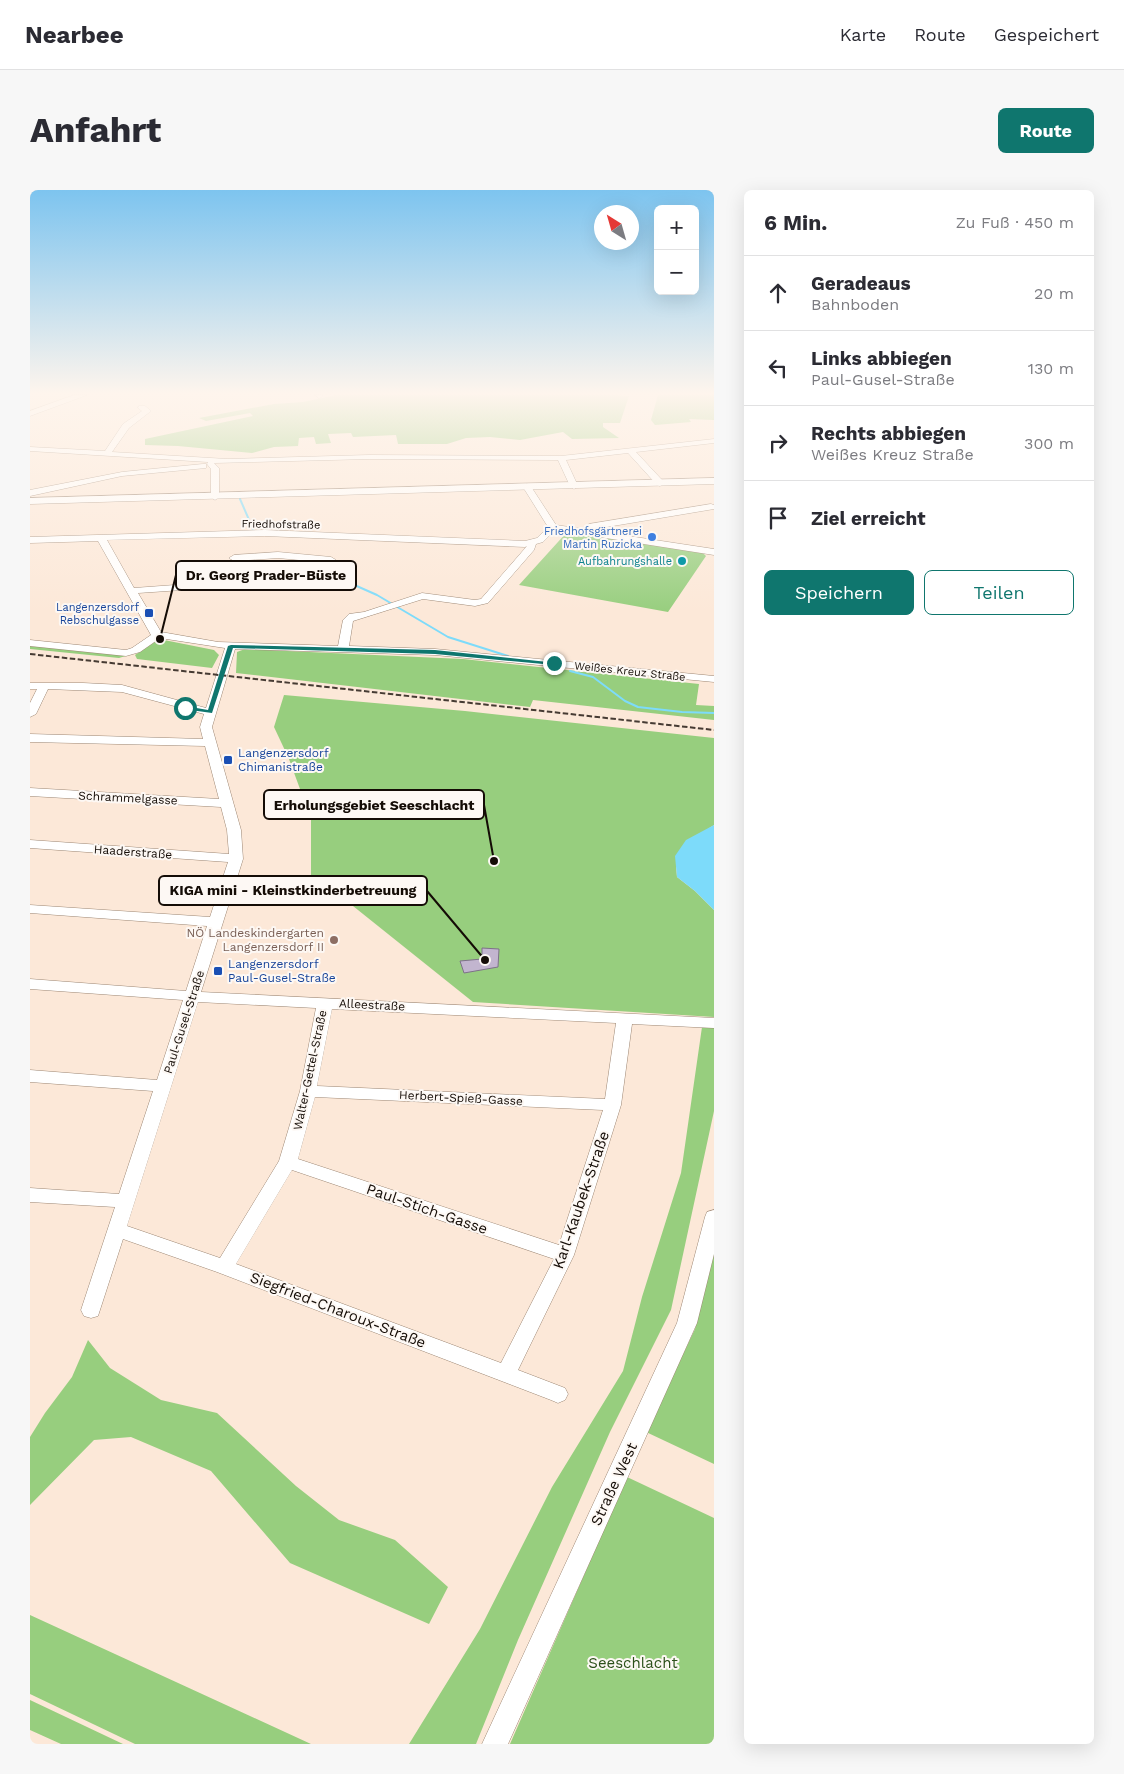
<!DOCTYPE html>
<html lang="de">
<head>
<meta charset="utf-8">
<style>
	body { margin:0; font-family:"Work Sans",sans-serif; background:#f7f7f7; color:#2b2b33 }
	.controls { position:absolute; right:15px; top:15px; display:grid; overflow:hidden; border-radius:8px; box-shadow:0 5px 20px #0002 }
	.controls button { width:45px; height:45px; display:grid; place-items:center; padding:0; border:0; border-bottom:1px solid #e1e1e2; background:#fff; color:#2b2b33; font:25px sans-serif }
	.compass { position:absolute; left:564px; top:15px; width:45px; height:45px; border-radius:50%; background:#fff; box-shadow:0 5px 20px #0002; rotate:323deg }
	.stop { position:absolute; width:15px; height:15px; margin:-11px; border:4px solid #0f766e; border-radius:50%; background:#fff }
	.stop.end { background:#0f766e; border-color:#fff; box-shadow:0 1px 5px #0008 }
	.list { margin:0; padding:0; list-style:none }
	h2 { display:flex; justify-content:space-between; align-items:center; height:65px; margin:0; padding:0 20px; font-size:21px }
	h2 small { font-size:16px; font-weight:400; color:#7c7c81 }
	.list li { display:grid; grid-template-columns:32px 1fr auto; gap:15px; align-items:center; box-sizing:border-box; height:75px; padding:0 20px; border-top:1px solid #e1e1e2 }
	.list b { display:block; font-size:19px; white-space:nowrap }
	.list p { margin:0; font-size:16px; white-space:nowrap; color:#7c7c81 }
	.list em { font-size:16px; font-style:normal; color:#7c7c81 }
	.actions { display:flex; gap:10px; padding:15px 20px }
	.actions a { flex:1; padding:11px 0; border:1px solid #0f766e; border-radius:8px; text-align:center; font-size:18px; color:#0f766e }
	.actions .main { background:#0f766e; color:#fff }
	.icon { flex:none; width:28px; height:28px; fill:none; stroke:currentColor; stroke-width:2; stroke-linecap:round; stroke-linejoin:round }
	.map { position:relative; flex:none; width:684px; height:1554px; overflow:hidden; border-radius:8px }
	header { display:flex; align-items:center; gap:30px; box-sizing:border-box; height:70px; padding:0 25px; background:#fff; border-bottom:1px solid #e1e1e2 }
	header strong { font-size:24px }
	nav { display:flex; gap:28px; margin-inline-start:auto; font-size:18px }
	.intro { display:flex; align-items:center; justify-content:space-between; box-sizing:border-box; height:120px; padding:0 30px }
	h1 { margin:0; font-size:35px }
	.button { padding:12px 22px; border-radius:8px; background:#0f766e; color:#fff; font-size:18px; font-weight:700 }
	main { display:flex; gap:30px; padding:0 30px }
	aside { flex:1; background:#fff; border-radius:8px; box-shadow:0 5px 20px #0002 }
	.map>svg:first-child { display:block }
	.green { fill:#97ce7e }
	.water { fill:#7ddbfa }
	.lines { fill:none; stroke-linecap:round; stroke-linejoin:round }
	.stream { stroke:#7ddbfa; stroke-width:2 }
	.building { fill:#c2b5cf; stroke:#7d7188 }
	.minor-casing { stroke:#9d8774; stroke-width:1 }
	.major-casing { stroke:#9d8774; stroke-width:1 }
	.minor { fill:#fff; fill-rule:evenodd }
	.major { fill:#fff; fill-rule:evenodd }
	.rail { stroke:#463b33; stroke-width:2; stroke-dasharray:5.5 2.5; stroke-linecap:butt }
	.route { fill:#0f766e }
	.shop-dot { fill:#3f7fe0; stroke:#fdf8f4; stroke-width:2 }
	.culture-dot { fill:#0f9aa8; stroke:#fdf8f4; stroke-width:2 }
	.transit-dot { fill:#1a4fb4; stroke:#fdf8f4; stroke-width:2 }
	.education-dot { fill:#8d6e63; stroke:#fdf8f4; stroke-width:2 }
	.labels { text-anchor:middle; stroke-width:4; stroke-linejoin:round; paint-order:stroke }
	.far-street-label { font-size:11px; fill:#140c06; stroke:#fdf8f4 }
	.far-shop-label { font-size:11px; fill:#366cbe; stroke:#fdf8f4; text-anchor:end }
	.far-culture-label { font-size:11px; fill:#0d838f; stroke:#fdf8f4; text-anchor:end }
	.far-transit-label { font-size:11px; fill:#164399; stroke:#fdf8f4; text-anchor:end }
	.transit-label { font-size:12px; fill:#164399; stroke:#fdf8f4; text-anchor:start }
	.street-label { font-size:12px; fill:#140c06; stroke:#fdf8f4 }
	.education-label { font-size:12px; fill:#785e54; stroke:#fdf8f4; text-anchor:end }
	.near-street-label { font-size:15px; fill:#140c06; stroke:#fdf8f4 }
	.near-park-label { font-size:15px; fill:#2c5019; stroke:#fdf8f4 }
	.leader { fill:none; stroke:#140c06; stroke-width:2 }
	.callout-dot { fill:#140c06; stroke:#fdf8f4; stroke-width:2 }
	.callout { fill:#fdf8f4; stroke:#140c06; stroke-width:2 }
	.callout-label { font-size:14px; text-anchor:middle; font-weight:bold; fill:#140c06 }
</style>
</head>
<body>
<header>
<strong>Nearbee</strong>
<nav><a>Karte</a><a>Route</a><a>Gespeichert</a></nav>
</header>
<div class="intro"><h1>Anfahrt</h1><a class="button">Route</a></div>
<main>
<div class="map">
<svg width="684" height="1554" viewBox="0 0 684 1554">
	<rect width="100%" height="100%" fill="#fce8d8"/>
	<path class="green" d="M307,205H580L599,206L590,233H573V237L589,248L542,249L533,242L490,250L460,247L436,248L417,254H368L366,245L323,247L321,243L298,244L301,253L286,254L284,247L269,248L268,256L244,257L222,263L148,256L115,255V249L223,226L220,223L176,231L169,228L244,214L273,212Z
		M628,205H684V230L659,229L661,232L625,235L621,230Z
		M537,342L673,363L676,366L638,422L489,395Z
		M129,449L184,460L189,465L182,478L107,469L105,465Z
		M0,456L105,463L89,468L0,459Z
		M215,459L433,469L669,494L666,515L684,516V530L503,510L500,517L206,483L207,462Z
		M254,505L435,521L684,548V635L672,643L646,676L647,687L665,701L684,720V827L443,812L318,712L281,713V629L259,569L244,537Z
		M672,837L684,838V921L641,1120L580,1242L488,1450L446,1554H379L450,1439L522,1297L593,1181L612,1107L651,983Z
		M684,1053V1274L616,1242L665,1139Z
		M58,1150L80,1178L131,1210L187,1223L266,1296L309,1330L365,1350L418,1397L399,1434L260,1373L181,1281L101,1247L64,1250L0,1315V1247L15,1223L42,1187Z
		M597,1287L684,1328V1554H480Z
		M0,1425L281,1554H105L0,1504Z
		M0,1510L93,1554H31L0,1540Z"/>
	<path class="water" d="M684,635V720L665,701L647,687L645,666L656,650Z"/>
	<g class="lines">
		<path class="stream" d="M210,309L223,339
			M246,372L295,382L347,405L418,447L478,466
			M540,481L563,487L595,511L608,517L652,522L684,523"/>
	</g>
	<path class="building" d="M452,758L469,759L468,777L434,783L430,771L452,769Z"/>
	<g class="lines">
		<g class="minor-casing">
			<path id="minor" d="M44,205H57L0,226V221Z
				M285,205H292L293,206L289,208Z
				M109,216H115L121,221L99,238L82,262L197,269L339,265L531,266L684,249V253L606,262L633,291L634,293L630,296L627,295L598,263L536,270L548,296L544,299L540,296L528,270L339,269L184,273L189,278V307L185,310L181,307V279L177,274L178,272L0,261V257L75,261L93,234L112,221L108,218Z
				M173,274H176V278L92,286L0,306V300L92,282Z
				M497,294L500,295L526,335L684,359V365L525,340L513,352L506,354L504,360L458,413L445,416L393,409L323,431L319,456L405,459L684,486V492L405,465L205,459L182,537L211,640L213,669L171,802L684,828V838L602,834L591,915L544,1065L488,1180L535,1198L538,1204L535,1210L528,1213L521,1210L187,1082L93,1049L68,1126L61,1128L54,1126L51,1120L85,1017L0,1012V998L89,1004L123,901L0,892V880L127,890L153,810L0,799V789L156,801L177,736L0,723V715L180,727L198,672L0,658V650L199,664L197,640L191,617L0,606V598L189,609L175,556L0,552V544L173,549L170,537L174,524L92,502L18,499L6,524L0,527V513L7,499H0V493H53L92,495L176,518L195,458L130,448L110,462L96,466L0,456V450L96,460L102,458L121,445L68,351L0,353V347L235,340L495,351L507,348L518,337L493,297ZM235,346L495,357L497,356L451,409L445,410L392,403L334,422L319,424L313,430L308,456L188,452L131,442L108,403L241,394L260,398L308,396L313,393L308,390L260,392L241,388L104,398L77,350ZM168,812L286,818L270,901L249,971L190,1068L97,1036ZM302,819L586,833L575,909L287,896ZM285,907L573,920L529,1055L268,969ZM262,980L524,1069L471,1173L206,1074Z
				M681,314L684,315V319L559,340L555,337L559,334Z
				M248,362L301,367L306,370L301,373L248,368L204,371L199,368L204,365Z
				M684,1020V1064L667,1133L478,1554H452L647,1133L675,1027L677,1022Z"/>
		</g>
		<g class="major-casing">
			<path id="major" d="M684,288V294L0,314V308Z"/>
		</g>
		<use href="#minor" class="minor"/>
		<use href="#major" class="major"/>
		<path class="rail" d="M0,464L684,540"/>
	</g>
	<linearGradient id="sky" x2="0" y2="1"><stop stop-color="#7dc4ef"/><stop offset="0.48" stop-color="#fef5ed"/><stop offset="1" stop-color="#fef5ed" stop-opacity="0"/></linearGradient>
	<rect width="684" height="423" fill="url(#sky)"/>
	<path class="route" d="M201,455L405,460L527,473L524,475L405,464L203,458L182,523L153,519L155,516L178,520L198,456Z"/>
	<circle class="shop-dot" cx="622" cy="347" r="5"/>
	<circle class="culture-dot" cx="652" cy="371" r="5"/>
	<g class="transit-dot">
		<rect x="114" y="418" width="10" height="10" rx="2.5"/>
		<rect x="193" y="565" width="10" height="10" rx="2.5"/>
		<rect x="183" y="776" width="10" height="10" rx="2.5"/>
	</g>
	<circle class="education-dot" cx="304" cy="750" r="5"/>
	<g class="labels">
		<g class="far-street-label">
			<text transform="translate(251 334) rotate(1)" y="4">Friedhofstraße</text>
			<text transform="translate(600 481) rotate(6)" y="4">Weißes Kreuz Straße</text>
		</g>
		<g class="far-shop-label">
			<text x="612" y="345">Friedhofsgärtnerei<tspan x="612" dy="13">Martin Ruzicka</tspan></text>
		</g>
		<g class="far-culture-label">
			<text x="642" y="375">Aufbahrungshalle</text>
		</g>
		<g class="far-transit-label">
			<text x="109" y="421">Langenzersdorf<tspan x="109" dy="13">Rebschulgasse</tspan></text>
		</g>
		<g class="transit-label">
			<text x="208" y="567">Langenzersdorf<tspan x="208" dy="14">Chimanistraße</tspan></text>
			<text x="198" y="778">Langenzersdorf<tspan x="198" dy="14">Paul-Gusel-Straße</tspan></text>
		</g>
		<g class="street-label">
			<text transform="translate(98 608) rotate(3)" y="4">Schrammelgasse</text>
			<text transform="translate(103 662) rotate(4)" y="4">Haaderstraße</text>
			<text transform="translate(342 815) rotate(3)" y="4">Alleestraße</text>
			<text transform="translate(154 832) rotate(-72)" y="4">Paul-Gusel-Straße</text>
			<text transform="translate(280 880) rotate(-78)" y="4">Walter-Gettel-Straße</text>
			<text transform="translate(431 908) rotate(3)" y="4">Herbert-Spieß-Gasse</text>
		</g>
		<g class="education-label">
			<text x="294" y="747">NÖ Landeskindergarten<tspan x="294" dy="14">Langenzersdorf II</tspan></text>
		</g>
		<g class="near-street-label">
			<text transform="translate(551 1010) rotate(-71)" y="5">Karl-Kaubek-Straße</text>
			<text transform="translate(397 1019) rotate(19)" y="5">Paul-Stich-Gasse</text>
			<text transform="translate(308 1120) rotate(21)" y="5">Siegfried-Charoux-Straße</text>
			<text transform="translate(584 1294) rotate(-65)" y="5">Straße West</text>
		</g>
		<g class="near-park-label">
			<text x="603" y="1478">Seeschlacht</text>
		</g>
	</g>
	<path class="leader" d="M130 449L146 385M464 671L454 615M455 770L397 701"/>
	<g class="callout-dot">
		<circle cx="130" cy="449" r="5"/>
		<circle cx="464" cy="671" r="5"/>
		<circle cx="455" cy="770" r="5"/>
	</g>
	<g class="callout">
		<rect x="146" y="371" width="180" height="29" rx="5"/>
		<rect x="234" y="600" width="220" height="29" rx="5"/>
		<rect x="129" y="686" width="268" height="29" rx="5"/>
	</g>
	<g class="callout-label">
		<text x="236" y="390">Dr. Georg Prader-Büste</text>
		<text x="344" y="620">Erholungsgebiet Seeschlacht</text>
		<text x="263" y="705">KIGA mini - Kleinstkinderbetreuung</text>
	</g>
</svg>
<div class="controls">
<button>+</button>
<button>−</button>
</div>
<svg class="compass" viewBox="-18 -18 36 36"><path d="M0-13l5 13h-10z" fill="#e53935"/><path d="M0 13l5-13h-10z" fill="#7c7c81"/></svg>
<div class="stop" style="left:155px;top:518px"></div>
<div class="stop end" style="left:524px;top:473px"></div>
</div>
<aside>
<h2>6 Min.<small>Zu Fuß · 450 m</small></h2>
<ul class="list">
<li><svg class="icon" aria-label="ahead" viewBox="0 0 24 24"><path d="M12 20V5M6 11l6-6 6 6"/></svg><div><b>Geradeaus</b><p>Bahnboden</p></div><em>20 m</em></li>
<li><svg class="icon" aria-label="left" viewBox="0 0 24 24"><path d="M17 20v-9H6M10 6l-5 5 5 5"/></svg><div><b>Links abbiegen</b><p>Paul-Gusel-Straße</p></div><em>130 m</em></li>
<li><svg class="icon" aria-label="right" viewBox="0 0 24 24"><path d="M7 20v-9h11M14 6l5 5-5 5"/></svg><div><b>Rechts abbiegen</b><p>Weißes Kreuz Straße</p></div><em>300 m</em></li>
<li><svg class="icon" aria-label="arrive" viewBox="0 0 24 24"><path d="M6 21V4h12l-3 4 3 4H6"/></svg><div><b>Ziel erreicht</b></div></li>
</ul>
<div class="actions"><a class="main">Speichern</a><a>Teilen</a></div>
</aside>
</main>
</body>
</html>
